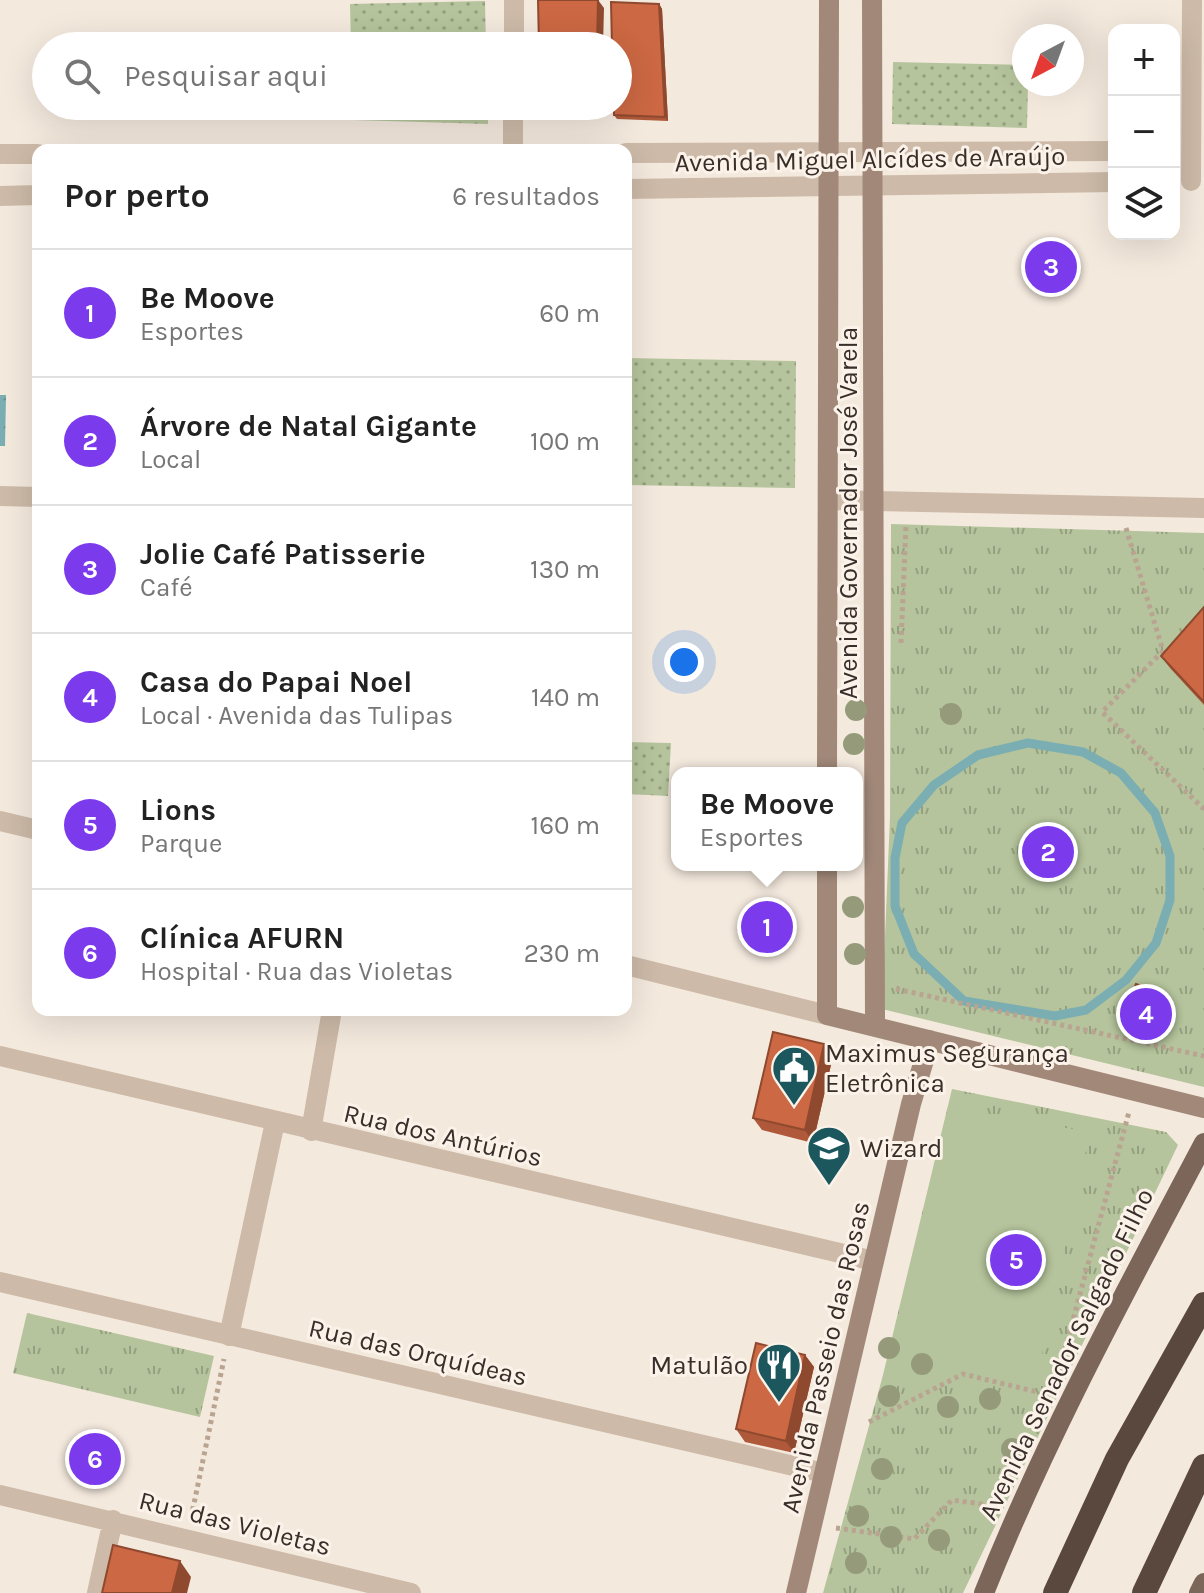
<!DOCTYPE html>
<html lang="pt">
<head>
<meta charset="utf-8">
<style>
	body { margin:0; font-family:Karla,sans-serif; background:#f2f2f2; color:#222 }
	.controls { position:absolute; right:24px; top:24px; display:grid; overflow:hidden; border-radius:16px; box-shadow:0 8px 32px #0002 }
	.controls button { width:72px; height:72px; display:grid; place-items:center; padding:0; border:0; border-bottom:2px solid #e0e0e0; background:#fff; color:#222; font:40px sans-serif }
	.compass { position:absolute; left:1012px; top:24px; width:72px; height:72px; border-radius:50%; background:#fff; box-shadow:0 8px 32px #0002; rotate:221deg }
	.you { position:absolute; left:684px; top:662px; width:28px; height:28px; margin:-20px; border:6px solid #fff; border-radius:50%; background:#1a73e8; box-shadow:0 0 0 12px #1a73e833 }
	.badge { display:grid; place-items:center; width:52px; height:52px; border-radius:50%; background:#7c3aed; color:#fff; font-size:26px; font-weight:700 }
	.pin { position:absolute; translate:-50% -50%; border:4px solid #fff; box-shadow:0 2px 8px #0006 }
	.popup { position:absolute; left:671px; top:767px; width:192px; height:104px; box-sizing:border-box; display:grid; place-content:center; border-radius:16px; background:#fff; filter:drop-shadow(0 2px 6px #0005); font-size:26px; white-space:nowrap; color:#767676 }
	.popup b { font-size:30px; color:#222 }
	.popup::after { content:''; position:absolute; left:50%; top:100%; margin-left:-16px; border:16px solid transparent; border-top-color:#fff }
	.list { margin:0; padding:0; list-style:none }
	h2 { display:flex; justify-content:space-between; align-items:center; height:104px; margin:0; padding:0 32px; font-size:34px }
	h2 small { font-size:26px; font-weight:400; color:#767676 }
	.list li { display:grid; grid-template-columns:52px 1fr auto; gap:24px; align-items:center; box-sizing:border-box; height:128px; padding:0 32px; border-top:2px solid #e0e0e0 }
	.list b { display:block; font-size:30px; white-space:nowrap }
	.list p { margin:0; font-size:26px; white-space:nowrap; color:#767676 }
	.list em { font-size:26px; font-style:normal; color:#767676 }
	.icon { flex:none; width:44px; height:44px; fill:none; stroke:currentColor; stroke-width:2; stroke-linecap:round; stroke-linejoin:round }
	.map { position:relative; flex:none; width:1204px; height:1593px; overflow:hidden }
	.search { position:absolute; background:#fff; box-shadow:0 8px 32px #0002; left:32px; top:32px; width:600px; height:88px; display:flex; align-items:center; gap:20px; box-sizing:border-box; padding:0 28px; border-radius:44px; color:#767676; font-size:30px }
	.panel { position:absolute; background:#fff; box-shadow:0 8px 32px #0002; left:32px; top:144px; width:600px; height:872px; border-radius:16px }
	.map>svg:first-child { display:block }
	.grass { fill:url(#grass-dots) }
	.park { fill:url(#park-tufts) }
	.pitch { fill:#b5c49c }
	.water { fill:url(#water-ripples) }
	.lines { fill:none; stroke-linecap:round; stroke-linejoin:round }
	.stream { stroke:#7aaeb2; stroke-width:9 }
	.path { stroke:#b9a492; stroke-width:5; stroke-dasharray:4 4; stroke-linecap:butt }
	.street { stroke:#cdbaa8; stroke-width:20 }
	.secondary { stroke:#a18879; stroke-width:20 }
	.primary { stroke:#7c6559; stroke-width:20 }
	.highway { stroke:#5a483f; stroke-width:24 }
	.tree { fill:#959a7b }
	.wall { fill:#af593a }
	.shaded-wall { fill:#8f492f }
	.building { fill:#cc6843; stroke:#8f492f; stroke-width:2 }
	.labels { text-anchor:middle; stroke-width:6; stroke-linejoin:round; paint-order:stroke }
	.street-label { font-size:26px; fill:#392e29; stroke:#fbf3ea }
	.poi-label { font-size:26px; fill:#392e29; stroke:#fbf3ea; text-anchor:start }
</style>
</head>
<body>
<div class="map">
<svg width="1204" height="1593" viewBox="0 0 1204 1593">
	<defs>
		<pattern id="grass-dots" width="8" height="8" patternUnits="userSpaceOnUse" patternTransform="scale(2)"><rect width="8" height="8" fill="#b5c49c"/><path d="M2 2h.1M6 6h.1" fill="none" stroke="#94a07f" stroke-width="1.8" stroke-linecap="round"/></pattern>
		<pattern id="park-tufts" width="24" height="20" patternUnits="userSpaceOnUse" patternTransform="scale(2)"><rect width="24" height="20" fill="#b5c49c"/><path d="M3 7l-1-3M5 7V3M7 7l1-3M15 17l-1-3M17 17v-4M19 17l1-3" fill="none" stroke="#94a07f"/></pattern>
		<pattern id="water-ripples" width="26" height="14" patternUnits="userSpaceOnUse" patternTransform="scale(2)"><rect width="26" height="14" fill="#7aaeb2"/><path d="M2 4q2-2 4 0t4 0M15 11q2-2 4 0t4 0" fill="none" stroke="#658e91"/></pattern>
	</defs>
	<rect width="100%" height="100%" fill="#f4e9dd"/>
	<path class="grass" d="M485,1L486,46H351L350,4Z
		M893,62L1024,65V84H1028L1027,128L892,124Z
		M353,106H488V124L353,120Z
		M626,358L796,361L795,488L626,485Z
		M626,742L671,743L668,796L626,794Z"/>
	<path class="park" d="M891,524L1204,533V1087L882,1009L890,817Z
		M952,1089L1166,1132L1178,1145L963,1593H823L883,1375Z
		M27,1313L214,1356L200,1417L13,1373Z"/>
	<path class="pitch" d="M948,1107L1090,1132L1034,1392L890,1355Z"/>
	<path class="water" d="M0,395H6L5,446H0Z"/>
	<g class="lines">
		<path class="stream" d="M1028,743L1083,752L1121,773L1155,813L1170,856V900L1156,943L1126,980L1086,1010L1055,1016L964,1001L914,954L895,906V858L902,823L934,785L978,755Z"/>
		<path class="path" d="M1126,528L1163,651L1102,712L1204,809
			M901,643L906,525
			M896,989L1204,1056
			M1063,1357L1129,1112
			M869,1422L963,1374L1050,1395
			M191,1518L224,1359
			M836,1528L914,1539L952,1500L996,1506"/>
		<path class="street" d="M514,46V0
			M513,150V106
			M626,153L1114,151
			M0,154H38
			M1191,181L1192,0
			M626,189L1114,182
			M0,196L38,195
			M0,496L38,497
			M828,500L1204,508
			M0,821L38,830
			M626,965L827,1015
			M0,1056L874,1261
			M311,1131L332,1010
			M0,1282L824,1473
			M229,1336L275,1122
			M0,1495L411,1593
			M97,1593L113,1520"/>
		<path class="secondary" d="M872,0L875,1025
			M827,773L829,0
			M827,865V1015L1204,1108
			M796,1593L911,1104L930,1040"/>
		<path class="primary" d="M984,1593C1046,1437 1126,1291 1204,1143
			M1199,1593L1204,1583"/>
		<path class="highway" d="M1055,1593L1117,1459L1204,1304
			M1144,1593L1204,1466"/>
	</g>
	<g class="tree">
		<circle cx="856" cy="710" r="11"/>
		<circle cx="951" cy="714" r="11"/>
		<circle cx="854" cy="744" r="11"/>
		<circle cx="853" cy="907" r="11"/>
		<circle cx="855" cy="954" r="11"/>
		<circle cx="889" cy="1348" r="11"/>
		<circle cx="922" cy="1364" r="11"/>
		<circle cx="889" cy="1396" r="11"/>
		<circle cx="990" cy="1399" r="11"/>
		<circle cx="948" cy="1407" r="11"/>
		<circle cx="1012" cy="1449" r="11"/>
		<circle cx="882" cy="1469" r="11"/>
		<circle cx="858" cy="1516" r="11"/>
		<circle cx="891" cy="1537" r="11"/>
		<circle cx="939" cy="1540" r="11"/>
		<circle cx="856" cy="1563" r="11"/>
	</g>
	<path class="wall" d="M659,4L662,9L668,121L617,119L614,115Z
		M544,106H601V113L546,108Z
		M1204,607V705L1170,668L1161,656Z
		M1166,996L1169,1001L1153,1038L1123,1028L1120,1024Z
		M833,1056L813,1143L762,1130L753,1118Z
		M805,1355L814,1367L794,1453L745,1442L736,1429Z"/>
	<path class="shaded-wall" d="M598,0L604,8L603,46H597Z
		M659,4L662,9L668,121L665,117Z
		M1166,996L1169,1001L1153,1038L1150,1034Z
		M824,1044L833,1056L813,1143L805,1130Z
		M805,1355L814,1367L794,1453L786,1441Z
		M180,1561L191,1577L187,1593H172Z"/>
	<path class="building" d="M538,0H598L597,46H539Z
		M611,2L659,4L665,117L614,115V106H618V46H612Z
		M1204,607V702L1161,656Z
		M1136,984L1166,996L1150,1034L1120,1024Z
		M773,1032L824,1044L805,1130L753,1118Z
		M756,1343L805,1355L786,1441L736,1429Z
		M113,1545L180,1561L172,1593H102Z"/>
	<defs>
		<g id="civic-pin" transform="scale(2.3)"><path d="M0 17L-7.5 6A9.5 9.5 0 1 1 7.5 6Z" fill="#1c575d" stroke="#fbf3ea"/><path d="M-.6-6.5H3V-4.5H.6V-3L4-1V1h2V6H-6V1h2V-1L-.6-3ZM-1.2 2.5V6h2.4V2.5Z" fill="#fff"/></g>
		<g id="school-pin" transform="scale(2.3)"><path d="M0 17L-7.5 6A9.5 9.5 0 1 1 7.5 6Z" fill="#1c575d" stroke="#fbf3ea"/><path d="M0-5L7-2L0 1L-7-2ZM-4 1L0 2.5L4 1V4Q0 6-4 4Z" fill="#fff"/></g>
		<g id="restaurant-pin" transform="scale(2.3)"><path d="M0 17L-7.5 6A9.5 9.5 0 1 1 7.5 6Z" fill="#1c575d" stroke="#fbf3ea"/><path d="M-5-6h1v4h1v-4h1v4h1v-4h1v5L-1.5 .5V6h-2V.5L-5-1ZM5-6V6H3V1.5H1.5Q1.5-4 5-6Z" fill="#fff"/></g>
	</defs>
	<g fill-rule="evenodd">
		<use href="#civic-pin" x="794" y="1068"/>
		<use href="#school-pin" x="829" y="1148"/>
		<use href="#restaurant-pin" x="779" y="1365"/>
	</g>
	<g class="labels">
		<g class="street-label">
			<text transform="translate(870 159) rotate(-1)" y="9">Avenida Miguel Alcídes de Araújo</text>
			<text transform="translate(848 513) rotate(-90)" y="9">Avenida Governador José Varela</text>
			<text transform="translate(443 1135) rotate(13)" y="9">Rua dos Antúrios</text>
			<text transform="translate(418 1352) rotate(13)" y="9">Rua das Orquídeas</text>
			<text transform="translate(1066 1354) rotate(-64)" y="9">Avenida Senador Salgado Filho</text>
			<text transform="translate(825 1357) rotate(-77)" y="9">Avenida Passeio das Rosas</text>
			<text transform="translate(235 1523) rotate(14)" y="9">Rua das Violetas</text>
		</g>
		<g class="poi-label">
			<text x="825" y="1062">Maximus Segurança<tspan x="825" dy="30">Eletrônica</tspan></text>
			<text x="860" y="1157">Wizard</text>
			<text x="748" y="1374" text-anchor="end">Matulão</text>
		</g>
	</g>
</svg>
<div class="controls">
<button>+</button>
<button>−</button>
<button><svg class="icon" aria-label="layers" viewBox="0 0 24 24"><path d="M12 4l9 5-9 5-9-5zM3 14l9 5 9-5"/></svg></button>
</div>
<svg class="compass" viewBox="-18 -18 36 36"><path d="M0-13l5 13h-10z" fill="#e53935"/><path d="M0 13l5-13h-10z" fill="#767676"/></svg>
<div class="you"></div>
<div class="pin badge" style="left:767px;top:927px">1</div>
<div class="popup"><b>Be Moove</b>Esportes</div>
<div class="pin badge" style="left:1048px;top:852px">2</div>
<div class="pin badge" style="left:1051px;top:267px">3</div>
<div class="pin badge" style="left:1146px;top:1014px">4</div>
<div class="pin badge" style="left:1016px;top:1260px">5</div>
<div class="pin badge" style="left:95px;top:1459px">6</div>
<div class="search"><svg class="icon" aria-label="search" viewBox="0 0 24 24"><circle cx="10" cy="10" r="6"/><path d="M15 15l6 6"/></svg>Pesquisar aqui</div>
<section class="panel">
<h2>Por perto<small>6 resultados</small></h2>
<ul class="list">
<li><span class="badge">1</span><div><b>Be Moove</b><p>Esportes</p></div><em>60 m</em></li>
<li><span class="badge">2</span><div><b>Árvore de Natal Gigante</b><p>Local</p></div><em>100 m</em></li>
<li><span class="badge">3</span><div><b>Jolie Café Patisserie</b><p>Café</p></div><em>130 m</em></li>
<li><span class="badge">4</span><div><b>Casa do Papai Noel</b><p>Local · Avenida das Tulipas</p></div><em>140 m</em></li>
<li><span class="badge">5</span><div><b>Lions</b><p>Parque</p></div><em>160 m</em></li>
<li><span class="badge">6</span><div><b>Clínica AFURN</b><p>Hospital · Rua das Violetas</p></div><em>230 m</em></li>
</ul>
</section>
</div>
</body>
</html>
